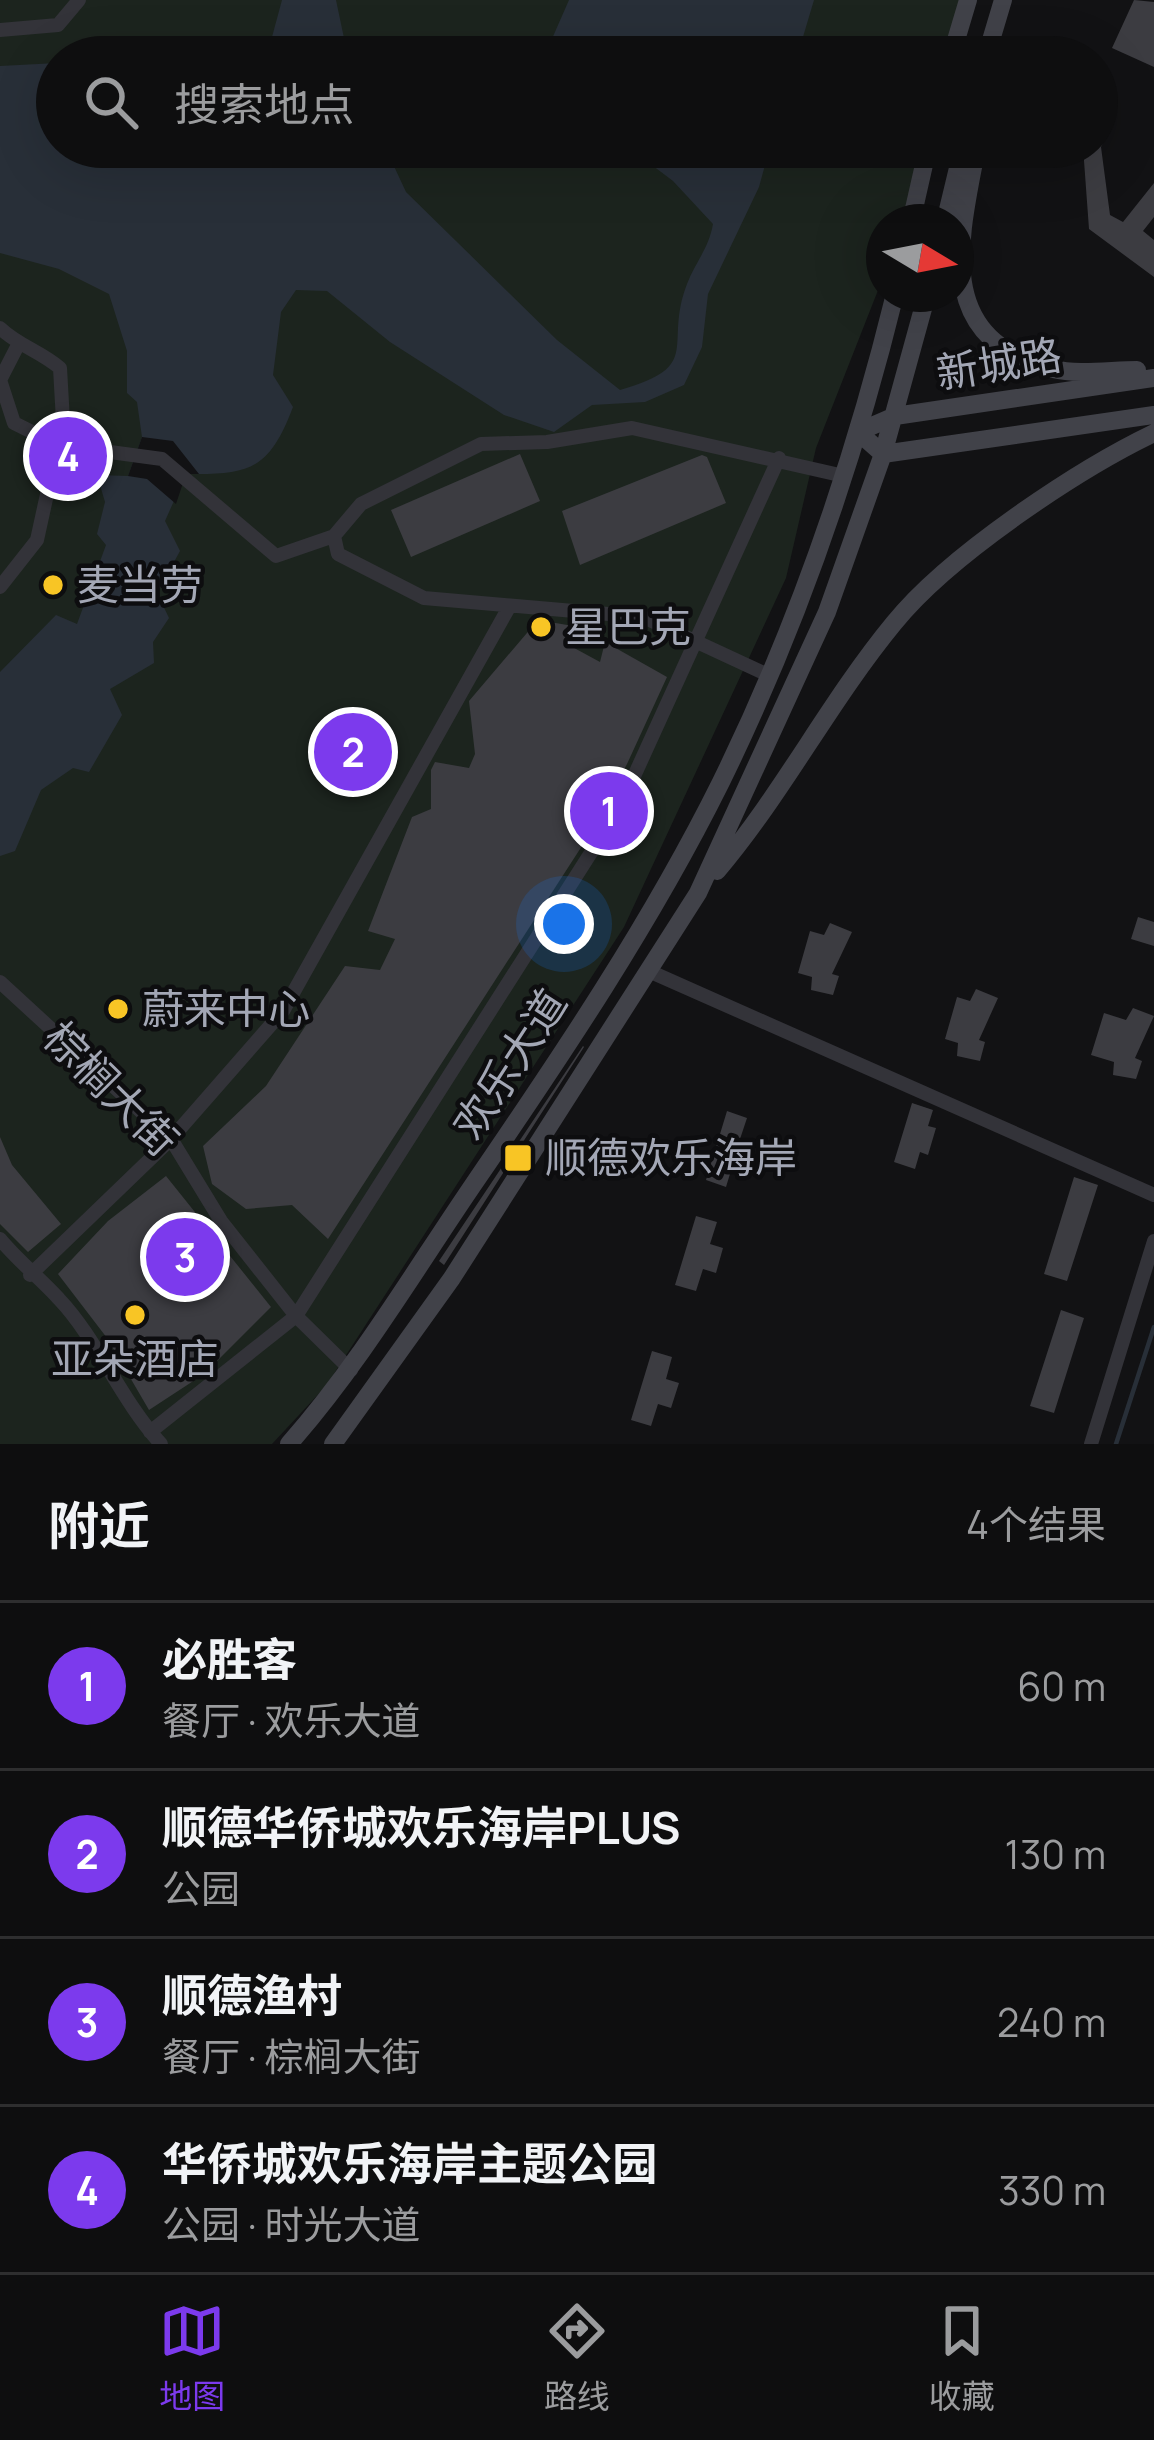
<!DOCTYPE html>
<html lang="zh">
<head>
<meta charset="utf-8">
<style>
	body { margin:0; font-family:Manrope,"Noto Sans SC",sans-serif; background:#1c1c1d; color:#f1f3f6 }
	.compass { position:absolute; left:866px; top:204px; width:108px; height:108px; border-radius:50%; background:#0e0e0f; box-shadow:0 12px 48px #0002; rotate:100deg }
	.you { position:absolute; left:564px; top:924px; width:42px; height:42px; margin:-30px; border:9px solid #fff; border-radius:50%; background:#1a73e8; box-shadow:0 0 0 18px #1a73e833 }
	.badge { display:grid; place-items:center; width:78px; height:78px; border-radius:50%; background:#7c3aed; color:#fff; font-size:39px; font-weight:700 }
	.pin { position:absolute; translate:-50% -50%; border:6px solid #fff; box-shadow:0 3px 12px #0006 }
	.list { margin:0; padding:0; list-style:none }
	h2 { display:flex; justify-content:space-between; align-items:center; height:156px; margin:0; padding:0 48px; font-size:51px }
	h2 small { font-size:39px; font-weight:400; color:#9b9c9e }
	.list li { display:grid; grid-template-columns:78px 1fr auto; gap:36px; align-items:center; box-sizing:border-box; height:168px; padding:0 48px; border-top:3px solid #2e2e2f }
	.list b { display:block; font-size:45px; white-space:nowrap }
	.list p { margin:0; font-size:39px; white-space:nowrap; color:#9b9c9e }
	.list em { font-size:39px; font-style:normal; color:#9b9c9e }
	.icon { flex:none; width:66px; height:66px; fill:none; stroke:currentColor; stroke-width:2; stroke-linecap:round; stroke-linejoin:round }
	.map { position:relative; flex:none; width:1154px; height:1444px; overflow:hidden }
	.search { position:absolute; background:#0e0e0f; box-shadow:0 12px 48px #0002; left:36px; right:36px; top:36px; height:132px; display:flex; align-items:center; gap:30px; box-sizing:border-box; padding:0 42px; border-radius:66px; color:#9b9c9e; font-size:45px }
	.sheet { height:828px; background:#0e0e0f }
	nav { display:flex; justify-content:space-around; align-items:center; box-sizing:border-box; height:168px; border-top:3px solid #2e2e2f; background:#0e0e0f; font-size:33px; color:#9b9c9e }
	nav a { display:grid; justify-items:center; gap:6px }
	nav .on { color:#7c3aed }
	.map>svg:first-child { display:block }
	.green { fill:#1c241e }
	.water { fill:#282f38 }
	.pier { fill:#121214 }
	.lines { fill:none; stroke-linecap:round; stroke-linejoin:round }
	.stream { stroke:#282f38; stroke-width:4.5 }
	.building { fill:#3c3c41 }
	.street { stroke:#333339; stroke-width:14 }
	.secondary { stroke:#414249; stroke-width:18 }
	.poi-dot { fill:#f8c525; stroke:#0d0d0f; stroke-width:4.5 }
	.labels { text-anchor:middle; stroke-width:9; stroke-linejoin:round; paint-order:stroke }
	.street-label { font-size:42px; fill:#a3a7b5; stroke:#0d0d0f }
	.poi-label { font-size:42px; fill:#a3a7b5; stroke:#0d0d0f; text-anchor:start }
</style>
</head>
<body>
<div class="map">
<svg width="1154" height="1444" viewBox="0 0 1154 1444">
	<rect width="100%" height="100%" fill="#121214"/>
	<path class="green" d="M0,0H961L946,57H57V147H923L903,222H884V275L816,448L786,578L624,927L326,1386L272,1444H0Z"/>
	<path class="water" d="M282,0H336L348,57H242L272,37Z
		M569,0H814L797,57H544Z
		M57,63V147H446L392,162L406,192L557,340L620,390C705,366 663,346 687,284C695,263 709,248 713,224L673,181L628,147H770L759,187L708,294L702,347L684,385L645,402L592,405L554,432L504,415L390,342L327,291L296,290L281,312L273,375L293,407C269,470 250,475 186,474L165,521L180,551L157,593L169,618L153,642L154,663L110,689L122,715L89,772L73,768L41,790L15,851L0,856V672L56,615L77,624L106,545L97,534L105,502L97,475L128,476L142,437L137,402L127,393V351L109,294L59,269L0,253V66Z"/>
	<path class="pier" d="M142,437L173,441L199,474H186L176,504L147,479L128,476Z"/>
	<g class="lines">
		<path class="stream" d="M1116,1444L1154,1327"/>
	</g>
	<path class="building" d="M1134,0L1154,2V67L1112,48Z
		M1097,109L1115,118L1101,147L1110,215L1123,222L1154,183V217L1143,231L1154,240V277L1089,229L1083,147H1097Z
		M520,454L540,501L411,557L391,510Z
		M702,455L707,457L726,503L580,565L562,511Z
		M538,620L579,627L565,643L600,662L605,642L667,677L627,764L591,832L328,1239L292,1205L246,1209L212,1184L203,1146L266,1086L345,966L380,970L395,939L368,931L412,817L431,809V770L435,762L469,768L475,754L469,701Z
		M1138,917L1154,922V946L1131,939Z
		M830,923L852,932L832,974L839,976L833,995L811,990L812,977L798,973L810,931L824,935Z
		M976,989L998,998L979,1040L985,1042L980,1061L957,1056L958,1043L945,1039L957,997L970,1001Z
		M1133,1008L1154,1016L1135,1058L1142,1061L1136,1079L1113,1075L1114,1062L1091,1055L1104,1013L1126,1020Z
		M583,1046L584,1047L444,1265L439,1261Z
		M912,1103L933,1110L928,1126L936,1128L928,1155L920,1152L915,1169L894,1162Z
		M727,1111L747,1118L740,1139L754,1143L746,1168L733,1164L726,1187L706,1180Z
		M0,1137L12,1165L61,1224L28,1252L0,1224Z
		M166,1176L271,1307L204,1374L149,1410L107,1338L58,1274L108,1221Z
		M1074,1177L1098,1185L1067,1281L1044,1274Z
		M696,1216L717,1222L710,1244L723,1248L716,1273L703,1269L696,1291L675,1285Z
		M1061,1310L1084,1318L1054,1413L1030,1406Z
		M652,1351L672,1357L666,1379L679,1383L671,1408L658,1404L651,1426L631,1420Z"/>
	<g class="lines">
		<path class="street" d="M0,30L58,25L79,0
			M0,328C19,346 40,351 60,368L63,421L37,540L0,587
			M18,345L0,380L14,423L58,445L162,459L276,556L334,536
			M768,675L643,617L424,598L338,554L334,536L361,504L481,444L547,442L632,428L844,476
			M651,972L1154,1195
			M0,982L171,1139L221,1221L296,1316L351,1370
			M0,1239C18,1261 40,1278 59,1299C97,1339 120,1399 161,1444
			M30,1275L171,1139L283,1011L508,609
			M150,1432L296,1316L620,807L779,458
			M1091,1444L1154,1241"/>
		<path class="secondary" d="M951,57L968,0
			M986,57L1003,0
			M977,147C959,240 932,340 1053,369C1078,375 1111,370 1137,370
			M911,222L928,147
			M945,222L963,147
			M1154,378L895,416L858,432L883,454L1154,415
			M717,871C783,793 829,702 894,623C948,556 1077,470 1154,433
			M289,1444C360,1363 413,1273 473,1185C562,1055 651,923 721,782C797,627 854,461 895,294
			M333,1444L452,1278L698,893L827,612L883,454L927,294"/>
	</g>
	<g class="poi-dot">
		<circle cx="53" cy="585" r="12"/>
		<circle cx="541" cy="627" r="12"/>
		<circle cx="118" cy="1009" r="12"/>
		<rect x="503" y="1143" width="30" height="30" rx="6"/>
		<circle cx="135" cy="1315" r="12"/>
	</g>
	<g class="labels">
		<g class="street-label">
			<text transform="translate(999 364) rotate(-9)" y="15">新城路</text>
			<text transform="translate(510 1064) rotate(-57)" y="15">欢乐大道</text>
			<text transform="translate(111 1089) rotate(45)" y="15">棕榈大街</text>
		</g>
		<g class="poi-label">
			<text x="77" y="600">麦当劳</text>
			<text x="565" y="642">星巴克</text>
			<text x="142" y="1024">蔚来中心</text>
			<text x="545" y="1173">顺德欢乐海岸</text>
			<text x="135" y="1374" text-anchor="middle">亚朵酒店</text>
		</g>
	</g>
</svg>
<svg class="compass" viewBox="-18 -18 36 36"><path d="M0-13l5 13h-10z" fill="#e53935"/><path d="M0 13l5-13h-10z" fill="#9b9c9e"/></svg>
<div class="you"></div>
<div class="pin badge" style="left:609px;top:811px">1</div>
<div class="pin badge" style="left:353px;top:752px">2</div>
<div class="pin badge" style="left:185px;top:1257px">3</div>
<div class="pin badge" style="left:68px;top:456px">4</div>
<div class="search"><svg class="icon" aria-label="search" viewBox="0 0 24 24"><circle cx="10" cy="10" r="6"/><path d="M15 15l6 6"/></svg>搜索地点</div>
</div>
<section class="sheet">
<h2>附近<small>4个结果</small></h2>
<ul class="list">
<li><span class="badge">1</span><div><b>必胜客</b><p>餐厅 · 欢乐大道</p></div><em>60 m</em></li>
<li><span class="badge">2</span><div><b>顺德华侨城欢乐海岸PLUS</b><p>公园</p></div><em>130 m</em></li>
<li><span class="badge">3</span><div><b>顺德渔村</b><p>餐厅 · 棕榈大街</p></div><em>240 m</em></li>
<li><span class="badge">4</span><div><b>华侨城欢乐海岸主题公园</b><p>公园 · 时光大道</p></div><em>330 m</em></li>
</ul>
</section>
<nav>
<a class="on"><svg class="icon" aria-label="map" viewBox="0 0 24 24"><path d="M3 6l6-2 6 2 6-2v14l-6 2-6-2-6 2zM9 4v14M15 6v14"/></svg>地图</a>
<a><svg class="icon" aria-label="directions" viewBox="0 0 24 24"><path d="M12 3l9 9-9 9-9-9zM9 14v-3h6M13 9l2 2-2 2"/></svg>路线</a>
<a><svg class="icon" aria-label="saved" viewBox="0 0 24 24"><path d="M7 4h10v16l-5-4-5 4z"/></svg>收藏</a>
</nav>
</body>
</html>
